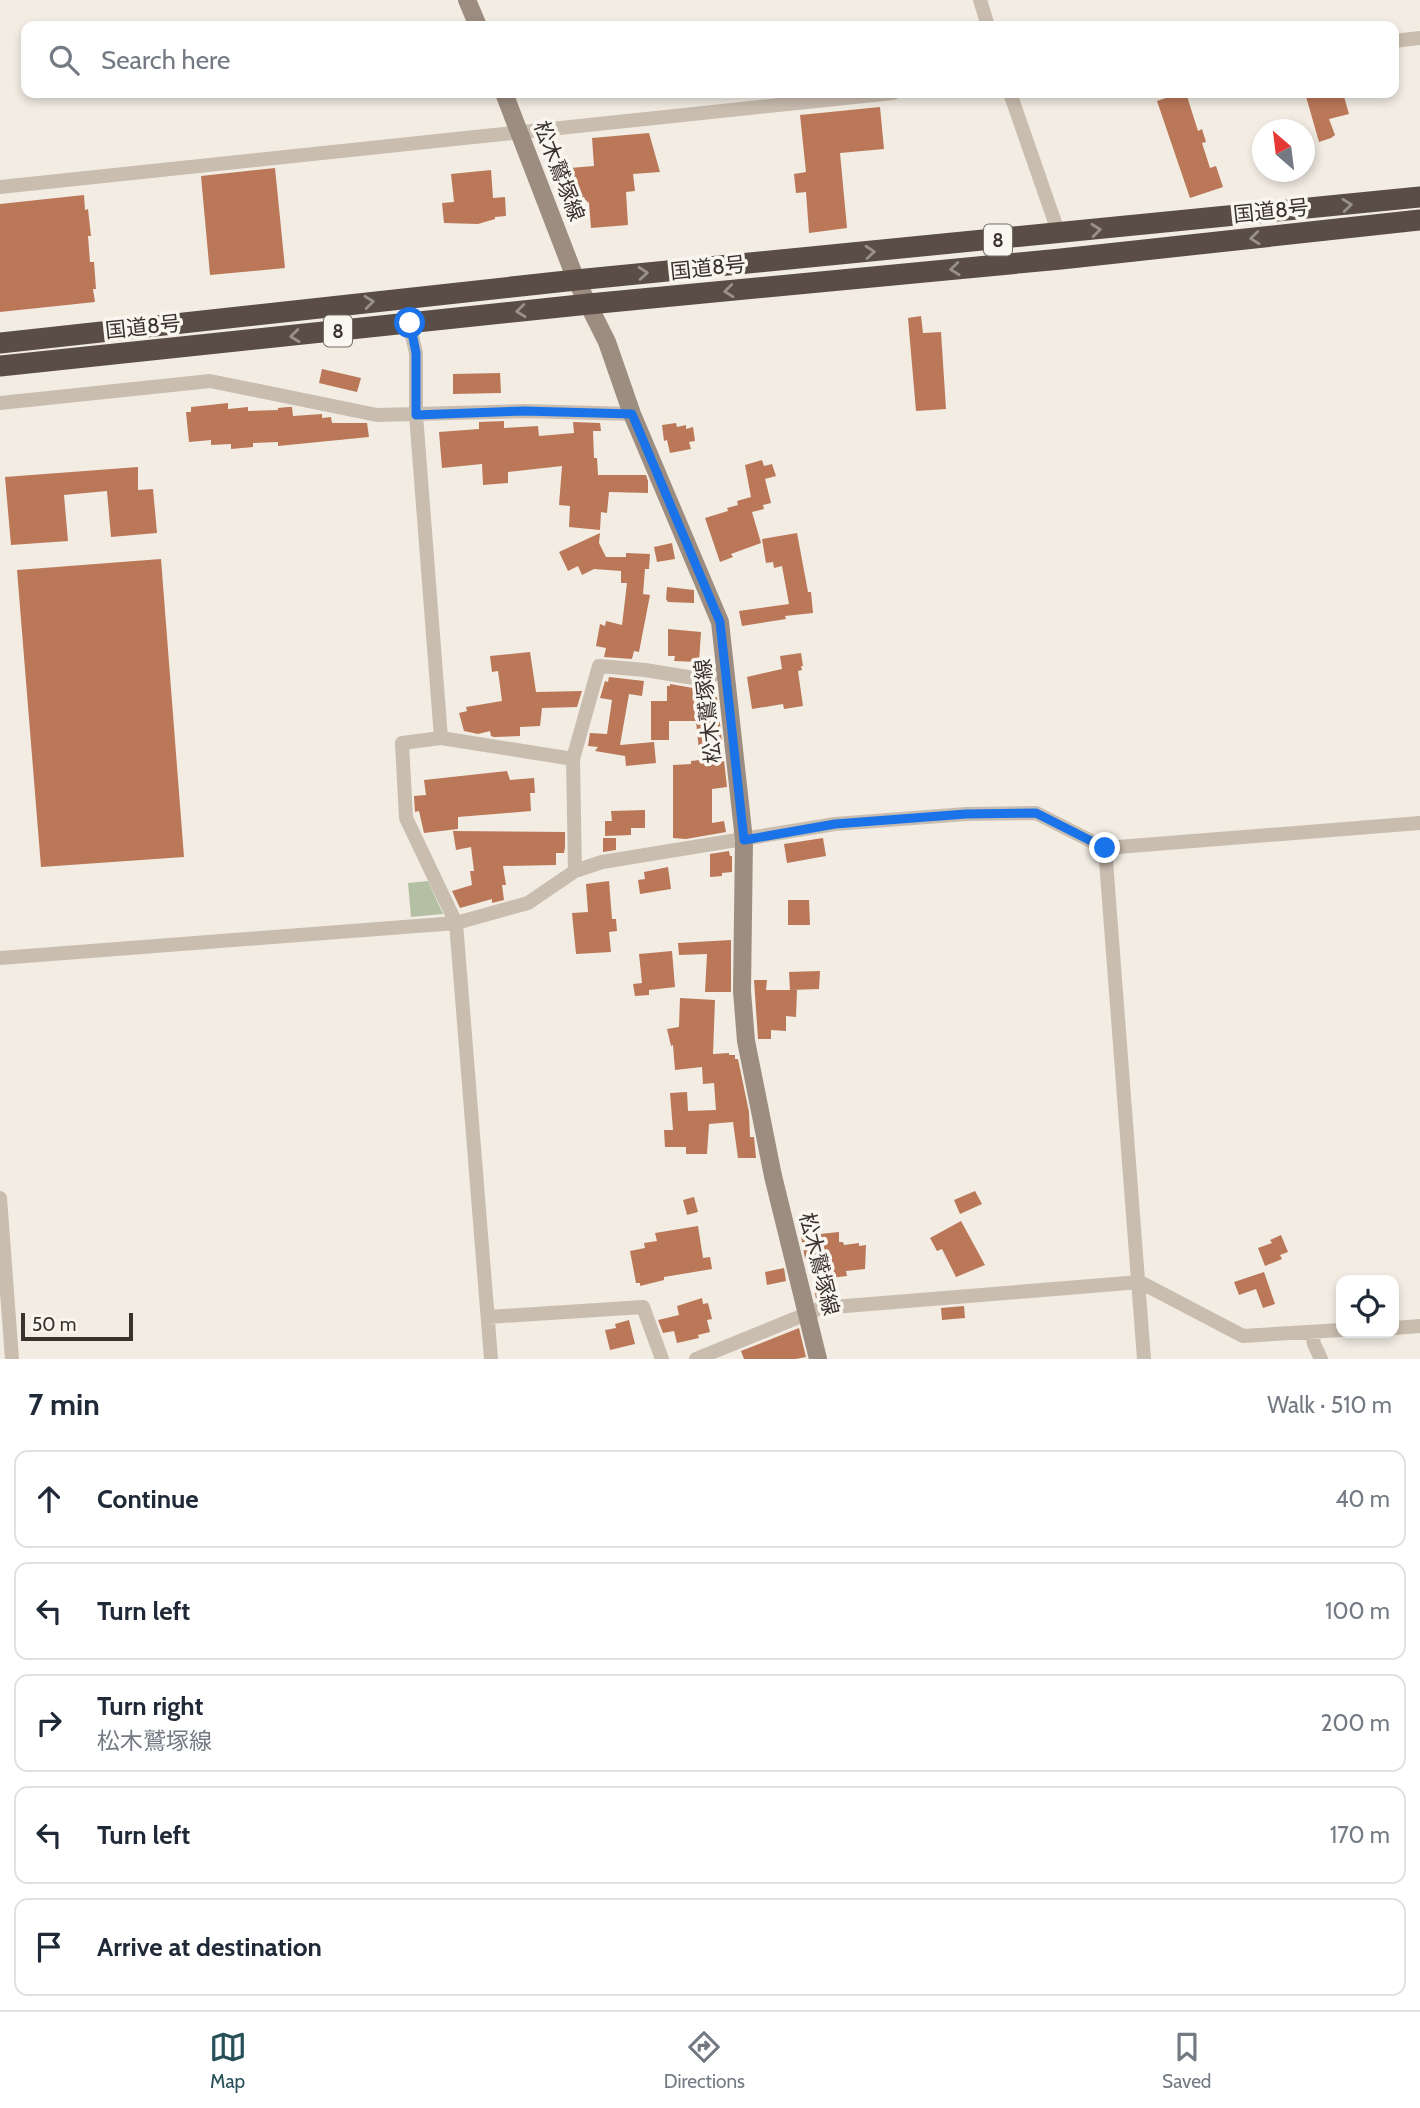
<!DOCTYPE html>
<html lang="en">
<head>
<meta charset="utf-8">
<style>
	body { margin:0; font-family:Cabin,"Noto Sans JP",sans-serif; background:#f6f6f7; color:#1f2937 }
	.controls { position:absolute; right:21px; bottom:21px; display:grid; overflow:hidden; border-radius:14px; box-shadow:0 4px 10px #0003 }
	.controls button { width:63px; height:63px; display:grid; place-items:center; padding:0; border:0; border-bottom:2px solid #e0e1e3; background:#fff; color:#1f2937; font:35px sans-serif }
	.compass { position:absolute; left:1252px; top:119px; width:63px; height:63px; border-radius:50%; background:#fff; box-shadow:0 4px 10px #0003; rotate:332deg }
	.scale { position:absolute; left:21px; bottom:18px; width:112px; box-sizing:border-box; padding-left:7px; border:4px solid #39322d; border-top:0; font-size:19px; line-height:24px; white-space:nowrap; color:#39322d; -webkit-text-stroke:5px #f9f6ef; paint-order:stroke }
	.stop { position:absolute; width:21px; height:21px; margin:-16px; border:5px solid #1a73e8; border-radius:50%; background:#fff }
	.stop.end { background:#1a73e8; border-color:#fff; box-shadow:0 2px 7px #0008 }
	.list { margin:0; padding:0; list-style:none }
	h2 { display:flex; justify-content:space-between; align-items:center; height:91px; margin:0; padding:0 28px; font-size:30px }
	h2 small { font-size:23px; font-weight:400; color:#747a83 }
	.list li { display:grid; grid-template-columns:46px 1fr auto; gap:21px; align-items:center; box-sizing:border-box; height:98px; margin:0 14px 14px; padding:0 14px; border:2px solid #e0e1e3; border-radius:14px }
	.list b { display:block; font-size:26px; white-space:nowrap }
	.list p { margin:0; font-size:23px; white-space:nowrap; color:#747a83 }
	.list em { font-size:23px; font-style:normal; color:#747a83 }
	.icon { flex:none; width:38px; height:38px; fill:none; stroke:currentColor; stroke-width:2; stroke-linecap:round; stroke-linejoin:round }
	.map { position:relative; flex:none; width:1420px; height:1359px; overflow:hidden }
	.search { position:absolute; background:#fff; box-shadow:0 4px 10px #0003; left:21px; right:21px; top:21px; height:77px; display:flex; align-items:center; gap:18px; box-sizing:border-box; padding:0 24px; border-radius:14px; color:#747a83; font-size:26px }
	.sheet { height:651px; background:#fff }
	nav { display:flex; justify-content:space-around; align-items:center; box-sizing:border-box; height:98px; border-top:2px solid #e0e1e3; background:#fff; font-size:19px; color:#747a83 }
	nav a { display:grid; justify-items:center; gap:4px }
	nav .on { color:#264f57 }
	.map>svg:first-child { display:block }
	.green { fill:#b4c0a4 }
	.building { fill:#ba7859 }
	.lines { fill:none; stroke-linecap:round; stroke-linejoin:round }
	.street { stroke:#c9bdb0; stroke-width:14 }
	.secondary { stroke:#9d8d81; stroke-width:18 }
	.highway { stroke:#594d45; stroke-width:21 }
	.oneway { stroke:#999189 }
	.route { stroke:#1a73e8; stroke-width:9 }
	.labels { text-anchor:middle; stroke-width:7; stroke-linejoin:round; paint-order:stroke }
	.shield { fill:#f9f6ef; stroke:#736d67; stroke-width:2 }
	.shield-label { font-size:19px; font-weight:bold; fill:#39322d }
	.street-label { font-size:21px; fill:#39322d; stroke:#f9f6ef }
</style>
</head>
<body>
<div class="map">
<svg width="1420" height="1359" viewBox="0 0 1420 1359">
	<rect width="100%" height="100%" fill="#f2ece3"/>
	<path class="green" d="M428,881L443,914L411,917L408,883Z"/>
	<path class="building" d="M1182,93H1186L1198,131L1202,129L1206,142L1202,143L1210,168L1216,166L1223,187L1190,198L1157,101Z
		M1305,93H1343L1349,114L1329,119L1335,135L1331,138L1319,142Z
		M880,107L884,149L840,153L847,228L809,233L806,192L796,193L794,174L806,172L800,115Z
		M649,133L660,172L633,174L635,191L626,192L628,225L591,228L589,203L570,187V168L594,166L592,138Z
		M275,168L285,268L210,275L201,176Z
		M491,170L493,198L505,197L506,216L495,217V219L478,224L444,223L442,203L454,202L451,174Z
		M84,195L85,210L88,209L91,236H88L90,262H94L96,289H93L95,302L0,312V204Z
		M921,316L923,333L941,332L946,409L916,411L908,318Z
		M322,369L361,378L357,392L319,383Z
		M500,373L501,393L453,394V374Z
		M228,403V409L248,407V411L278,410V408L288,407H292L293,416L322,414V418L331,417L332,423H367L369,437L278,446V442L253,443V447L231,449V444L211,445V440L189,442L186,412H191V407Z
		M504,421V428L538,426L539,436L574,433L573,422L600,423L601,431H593L594,458H597L598,475H646L648,481V493L609,492L607,513L601,512L600,530L569,527L570,506L559,505L562,466L508,472V483L483,485L482,464L442,468L439,432L479,429V422Z
		M676,423L677,427L686,425V429L693,427L695,441L689,442L691,449L670,453L667,440L664,441L662,425Z
		M762,460L764,466L772,464L776,476L765,479L771,503L763,505L764,509L752,512L761,543L731,554L733,557L720,562L705,518L728,511L727,508L738,505L737,501L751,497L745,465Z
		M138,467V490L153,489L157,533L111,537L107,491L64,495L68,541L11,545L5,477Z
		M600,533L599,543L606,557H626V553L650,554L649,569H645L643,594L650,595L639,652L634,651L632,659L604,657L606,648L596,646L600,624L605,626L606,621L622,625L627,583H621V571L594,569L582,575L578,566L568,571L559,552Z
		M797,533L808,592H811L813,613L785,616L786,619L742,626L739,611L789,604L782,566L774,568L773,562L766,563L762,539Z
		M672,543L675,559L657,562L654,547Z
		M161,559L184,857L41,867L17,570Z
		M667,587L694,590V603L668,602L666,599Z
		M668,629L701,632L699,662L674,661L675,656H668Z
		M530,652L536,692L582,691L577,707L542,708L540,726L520,727V736L494,737L491,736L490,731L478,734L464,731L459,713L467,711L466,707L502,701L498,671L492,672L490,656Z
		M801,653L803,666H801L802,670L798,671L803,706L784,709L783,704L752,709L747,677L782,669L780,656Z
		M609,677L644,681L642,696L629,694L620,745L654,742L656,763L626,766L625,756L595,751L598,747L588,746L590,733L607,734L612,700L600,698L605,681L608,682Z
		M670,684L693,688L711,685L712,698L717,697L727,787L712,789V823L724,821L726,832L686,839L673,838V765L691,764V761L700,760L696,721H669V740H651V701H667V686H670Z
		M507,771L510,780L534,778L535,793H530L531,811L458,817V829L424,833L419,811L415,812L414,796L426,795L424,780Z
		M645,810V828H631V835L605,836V821H612L611,811Z
		M453,831L565,832V847L564,853H556V865L503,866L506,885H502L504,900L492,903V899L460,908L452,891L472,885L470,871H474L471,847L456,850Z
		M603,838H616V850L603,852Z
		M823,838L826,856L787,863L784,844Z
		M729,851L730,856H732V872L722,873V876L710,877V854Z
		M668,867L671,889L640,894L638,880L645,879L644,872Z
		M609,881L612,919H616L617,931L609,932L611,952L576,954L572,913L588,912L586,884Z
		M788,900H809L810,925H788Z
		M731,940V992H705L707,954L679,955L678,943Z
		M672,951L675,987L649,990V995L635,996L633,984L642,983L639,954Z
		M820,971L819,989L790,990L789,972Z
		M754,980H767L766,990H797L796,1017L786,1016V1031L771,1030V1039H758Z
		M680,998L715,1000L713,1054L729,1053V1055H735V1059H738L749,1112L750,1137H754L756,1158H738L733,1122L709,1124L707,1154H686V1147H665L664,1130H673L670,1093L687,1092L688,1111L716,1110L714,1083L703,1084L702,1067L675,1070L673,1045L671,1046L667,1029L679,1027Z
		M975,1191L982,1204L960,1214L954,1200Z
		M694,1197L698,1212L687,1215L683,1200Z
		M961,1221L985,1265L956,1277L942,1249L937,1251L930,1238Z
		M698,1226L703,1258L710,1257L712,1269L664,1277V1280L640,1286V1283H636L630,1251L645,1248L644,1243L657,1241L655,1233Z
		M839,1232V1242H843L844,1245L859,1243V1246L866,1245L865,1269L846,1271L847,1276L822,1279L819,1257L805,1259L801,1236Z
		M1281,1235L1288,1252L1280,1255L1282,1259L1265,1266L1258,1248L1272,1243L1270,1240Z
		M784,1268L786,1281L767,1285L765,1272Z
		M1264,1272L1275,1304L1263,1308L1256,1289L1239,1295L1234,1282Z
		M827,1278L830,1296L816,1299L813,1281Z
		M702,1298L703,1304L708,1303L712,1319L707,1320L710,1332L698,1335L699,1338L677,1343L674,1331L663,1333L658,1320L679,1315L677,1306Z
		M964,1306L965,1318L942,1320L941,1308Z
		M629,1320L635,1344L610,1350L605,1330L616,1328L615,1324Z
		M799,1328L806,1357L796,1359H744L741,1351Z"/>
	<g class="lines">
		<path class="street" d="M980,0L988,26
			M1394,41L1420,38
			M1010,93L1059,234
			M0,187L893,93
			M409,323L416,353V415L441,738
			M0,403L210,381L377,415L525,411L632,414
			M1105,848L1144,1359
			M575,871L573,759L599,666L645,670L694,678L727,672
			M0,958L456,923L528,903L575,871L602,862L835,824L966,814L1036,813L1105,848L1420,823
			M0,1198L12,1359
			M488,1317L643,1307L662,1359
			M1394,1328L1420,1326
			M1312,1332L1314,1344L1321,1359
			M491,1359L456,923L406,818L402,743L441,738L573,759
			M696,1359L821,1308L1140,1282L1243,1336L1341,1330"/>
		<path class="secondary" d="M467,0L478,26
			M504,93L576,280L607,342L632,414L720,622L744,840L742,991L746,1041L773,1176L818,1359"/>
		<path class="highway" d="M0,343L576,280L1420,197
			M0,366L589,304L1061,259L1420,220"/>
	</g>
	<defs><path id="oneway-chevron" d="M-2-3.5L2.5 0L-2 3.5" fill="none" stroke-width="1.6" stroke-linecap="round" stroke-linejoin="round" transform="scale(1.75)"/></defs>
	<g class="oneway">
		<use href="#oneway-chevron" transform="translate(1347 205) rotate(-6)"/>
		<use href="#oneway-chevron" transform="translate(1096 230) rotate(-6)"/>
		<use href="#oneway-chevron" transform="translate(1255 238) rotate(174)"/>
		<use href="#oneway-chevron" transform="translate(870 252) rotate(-5)"/>
		<use href="#oneway-chevron" transform="translate(955 269) rotate(174)"/>
		<use href="#oneway-chevron" transform="translate(643 273) rotate(-5)"/>
		<use href="#oneway-chevron" transform="translate(729 291) rotate(174)"/>
		<use href="#oneway-chevron" transform="translate(369 302) rotate(-6)"/>
		<use href="#oneway-chevron" transform="translate(521 311) rotate(174)"/>
		<use href="#oneway-chevron" transform="translate(295 336) rotate(174)"/>
	</g>
	<g class="lines">
		<path class="route" d="M410,323L416,353V415L524,411L632,414L720,622L744,840L835,824L966,814L1036,813L1105,848"/>
	</g>
	<g class="labels">
		<g class="shield">
			<rect x="984" y="224.5" width="28" height="31" rx="5"/>
			<rect x="324" y="315.5" width="28" height="31" rx="5"/>
		</g>
		<g class="shield-label">
			<text x="998" y="247">8</text>
			<text x="338" y="338">8</text>
		</g>
		<g class="street-label">
			<text transform="translate(559 171) rotate(69)" y="7">松木鷲塚線</text>
			<text transform="translate(1271 211) rotate(-6)" y="7">国道8号</text>
			<text transform="translate(708 268) rotate(-6)" y="7">国道8号</text>
			<text transform="translate(143 327) rotate(-6)" y="7">国道8号</text>
			<text transform="translate(708 711) rotate(-96)" y="7">松木鷲塚線</text>
			<text transform="translate(819 1264) rotate(76)" y="7">松木鷲塚線</text>
		</g>
	</g>
</svg>
<div class="controls">
<button><svg class="icon" aria-label="locate" viewBox="0 0 24 24"><circle cx="12" cy="12" r="6"/><path d="M12 2v4M12 18v4M2 12h4M18 12h4"/></svg></button>
</div>
<svg class="compass" viewBox="-18 -18 36 36"><path d="M0-13l5 13h-10z" fill="#e53935"/><path d="M0 13l5-13h-10z" fill="#747a83"/></svg>
<div class="scale">50 m</div>
<div class="stop" style="left:410px;top:323px"></div>
<div class="stop end" style="left:1105px;top:848px"></div>
<div class="search"><svg class="icon" aria-label="search" viewBox="0 0 24 24"><circle cx="10" cy="10" r="6"/><path d="M15 15l6 6"/></svg>Search here</div>
</div>
<section class="sheet">
<h2>7 min<small>Walk · 510 m</small></h2>
<ul class="list">
<li><svg class="icon" aria-label="ahead" viewBox="0 0 24 24"><path d="M12 20V5M6 11l6-6 6 6"/></svg><div><b>Continue</b></div><em>40 m</em></li>
<li><svg class="icon" aria-label="left" viewBox="0 0 24 24"><path d="M17 20v-9H6M10 6l-5 5 5 5"/></svg><div><b>Turn left</b></div><em>100 m</em></li>
<li><svg class="icon" aria-label="right" viewBox="0 0 24 24"><path d="M7 20v-9h11M14 6l5 5-5 5"/></svg><div><b>Turn right</b><p>松木鷲塚線</p></div><em>200 m</em></li>
<li><svg class="icon" aria-label="left" viewBox="0 0 24 24"><path d="M17 20v-9H6M10 6l-5 5 5 5"/></svg><div><b>Turn left</b></div><em>170 m</em></li>
<li><svg class="icon" aria-label="arrive" viewBox="0 0 24 24"><path d="M6 21V4h12l-3 4 3 4H6"/></svg><div><b>Arrive at destination</b></div></li>
</ul>
</section>
<nav>
<a class="on"><svg class="icon" aria-label="map" viewBox="0 0 24 24"><path d="M3 6l6-2 6 2 6-2v14l-6 2-6-2-6 2zM9 4v14M15 6v14"/></svg>Map</a>
<a><svg class="icon" aria-label="directions" viewBox="0 0 24 24"><path d="M12 3l9 9-9 9-9-9zM9 14v-3h6M13 9l2 2-2 2"/></svg>Directions</a>
<a><svg class="icon" aria-label="saved" viewBox="0 0 24 24"><path d="M7 4h10v16l-5-4-5 4z"/></svg>Saved</a>
</nav>
</body>
</html>
